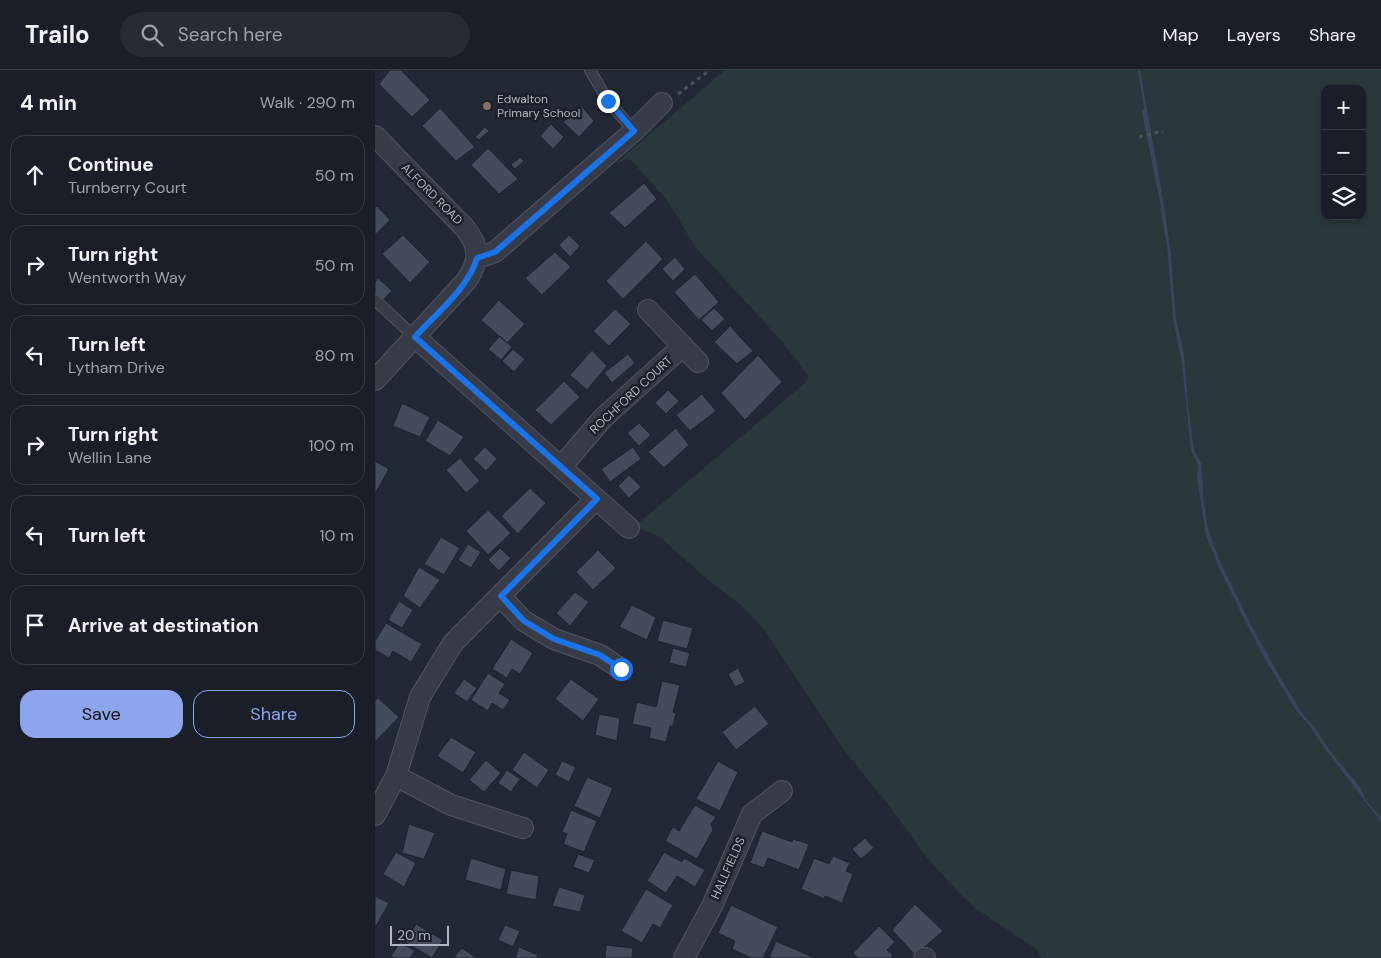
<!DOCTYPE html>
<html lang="en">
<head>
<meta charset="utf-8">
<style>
	body { margin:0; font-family:"DM Sans",sans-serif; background:#272b34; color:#f1f3f6 }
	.controls { position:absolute; right:15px; top:15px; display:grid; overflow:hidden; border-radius:10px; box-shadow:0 2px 8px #0003 }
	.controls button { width:45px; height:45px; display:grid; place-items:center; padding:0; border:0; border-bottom:1px solid #383c45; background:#1a1e28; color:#f1f3f6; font:25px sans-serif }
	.scale { position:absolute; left:15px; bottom:12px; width:59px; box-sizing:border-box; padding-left:5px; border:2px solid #b1b5c3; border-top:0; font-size:14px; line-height:18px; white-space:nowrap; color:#b1b5c3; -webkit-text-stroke:4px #1b202b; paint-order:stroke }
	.stop { position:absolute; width:15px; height:15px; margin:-11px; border:4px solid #1a73e8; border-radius:50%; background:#fff }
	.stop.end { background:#1a73e8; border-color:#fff; box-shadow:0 1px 5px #0008 }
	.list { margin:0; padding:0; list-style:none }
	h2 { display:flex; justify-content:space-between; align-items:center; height:65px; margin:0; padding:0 20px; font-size:21px }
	h2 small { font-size:16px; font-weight:400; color:#9fa2a8 }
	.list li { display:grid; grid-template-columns:32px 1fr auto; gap:15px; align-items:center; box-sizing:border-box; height:80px; margin:0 10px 10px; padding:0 10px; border:1px solid #383c45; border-radius:15px }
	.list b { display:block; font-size:19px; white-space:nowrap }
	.list p { margin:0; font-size:16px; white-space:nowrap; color:#9fa2a8 }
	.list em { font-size:16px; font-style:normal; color:#9fa2a8 }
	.actions { display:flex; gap:10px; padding:15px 20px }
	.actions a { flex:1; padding:11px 0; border:1px solid #8ca5ed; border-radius:15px; text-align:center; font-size:18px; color:#8ca5ed }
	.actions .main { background:#8ca5ed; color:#111 }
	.icon { flex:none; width:28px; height:28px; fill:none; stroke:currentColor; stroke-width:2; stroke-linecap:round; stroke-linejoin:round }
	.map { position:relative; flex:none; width:1006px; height:888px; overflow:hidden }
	header { display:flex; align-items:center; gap:30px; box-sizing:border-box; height:70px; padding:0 25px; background:#1a1e28; border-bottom:1px solid #383c45 }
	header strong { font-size:24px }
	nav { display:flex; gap:28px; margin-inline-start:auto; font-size:18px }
	.search { width:350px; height:45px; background:#272b34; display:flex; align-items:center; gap:12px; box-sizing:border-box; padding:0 18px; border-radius:28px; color:#9fa2a8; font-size:19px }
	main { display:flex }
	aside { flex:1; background:#1a1e28 }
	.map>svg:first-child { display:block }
	.green { fill:#29383b; fill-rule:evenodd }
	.water { fill:#39445e }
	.building { fill:#444b5a; stroke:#1d222d }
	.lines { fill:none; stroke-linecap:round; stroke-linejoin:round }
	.service-casing { stroke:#515561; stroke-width:12 }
	.minor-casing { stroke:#515561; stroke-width:22 }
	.path { stroke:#465458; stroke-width:3; stroke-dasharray:4 4; stroke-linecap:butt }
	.service { stroke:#363b47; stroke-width:10 }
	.minor { stroke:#363b47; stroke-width:20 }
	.route { stroke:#1a73e8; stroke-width:6 }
	.education-dot { fill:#8d6e63; stroke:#1b202b; stroke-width:2 }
	.labels { text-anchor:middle; stroke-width:5; stroke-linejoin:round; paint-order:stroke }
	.poi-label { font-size:12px; fill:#b1b5c3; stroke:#1b202b; text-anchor:start }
	.street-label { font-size:12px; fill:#b1b5c3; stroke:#1b202b }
</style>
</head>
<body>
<header>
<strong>Trailo</strong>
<div class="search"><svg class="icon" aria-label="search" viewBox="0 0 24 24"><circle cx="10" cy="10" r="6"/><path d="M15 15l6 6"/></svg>Search here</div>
<nav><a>Map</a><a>Layers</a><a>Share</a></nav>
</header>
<main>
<aside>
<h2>4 min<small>Walk · 290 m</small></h2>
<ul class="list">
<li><svg class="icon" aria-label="ahead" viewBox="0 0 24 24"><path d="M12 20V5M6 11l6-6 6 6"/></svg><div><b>Continue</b><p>Turnberry Court</p></div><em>50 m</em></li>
<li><svg class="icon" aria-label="right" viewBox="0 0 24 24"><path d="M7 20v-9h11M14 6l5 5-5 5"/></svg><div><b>Turn right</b><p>Wentworth Way</p></div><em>50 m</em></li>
<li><svg class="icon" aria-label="left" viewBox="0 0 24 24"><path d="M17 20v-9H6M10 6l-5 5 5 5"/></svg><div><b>Turn left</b><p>Lytham Drive</p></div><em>80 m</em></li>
<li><svg class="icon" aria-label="right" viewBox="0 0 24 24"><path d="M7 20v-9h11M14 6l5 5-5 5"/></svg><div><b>Turn right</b><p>Wellin Lane</p></div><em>100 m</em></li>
<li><svg class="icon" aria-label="left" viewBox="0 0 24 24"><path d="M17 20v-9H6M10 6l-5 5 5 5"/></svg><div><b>Turn left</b></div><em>10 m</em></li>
<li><svg class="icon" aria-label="arrive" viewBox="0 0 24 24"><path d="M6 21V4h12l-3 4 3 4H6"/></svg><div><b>Arrive at destination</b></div></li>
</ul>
<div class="actions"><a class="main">Save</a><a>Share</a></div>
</aside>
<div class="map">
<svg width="1006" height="888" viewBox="0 0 1006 888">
	<rect width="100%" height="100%" fill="#232836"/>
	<path class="green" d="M350,0H1006V888H667L660,878L600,838L583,822L549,784L515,737L469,680L388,558L367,536L327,505L285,467L260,456L429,314L434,307L406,270L321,178L292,130L254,88L240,94ZM950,19H987V146H950Z"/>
	<path class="water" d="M763,0H765L789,135L796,185L801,248L809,285L813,335L819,380L826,393L829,433L833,458L843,487L876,555L908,612L927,643L940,658L956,682L985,717L990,729L1006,748V752L948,676L935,656L922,642L891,591L869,549L845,500L831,465L822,408L823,395L816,380L807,294L798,249L792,174L787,149L786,137L767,42L769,38Z"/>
	<path class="building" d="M15,0H26L55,30L37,47L4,14Z
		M206,35L219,51L204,67L188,52Z
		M65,38L100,77L81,91L47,56Z
		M176,54L189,67L178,79L165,66Z
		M110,57L114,61L104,70L100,67Z
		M113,78L143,109L124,124L96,95Z
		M145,87L149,91L140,99L136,95Z
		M269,113L282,129L250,158L234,143Z
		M2,136L15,150L0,165V138Z
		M28,165L55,192L35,213L7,184Z
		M194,165L205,176L195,187L184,175Z
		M271,171L288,189L248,229L231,211Z
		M180,182L196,197L167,225L150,208Z
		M300,187L310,199L298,211L287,199Z
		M320,204L344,232L324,250L299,222Z
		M3,208L17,221L7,231L0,224V212Z
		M124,230L150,254L132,273L106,250Z
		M339,238L350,249L337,261L326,250Z
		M240,239L256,254L234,276L218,261Z
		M355,256L378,281L362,294L339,272Z
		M125,266L137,277L126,290L113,279Z
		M138,279L150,289L139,302L127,291Z
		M217,280L232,296L212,320L195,305Z
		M253,284L260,293L237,313L229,303Z
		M383,285L407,312L370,350L346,323Z
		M189,311L205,327L176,355L160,340Z
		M293,320L304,331L291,344L280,333Z
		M327,324L341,341L315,361L301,345Z
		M27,333L55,347L45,367L18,356Z
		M63,350L89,367L75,386L50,371Z
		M264,353L276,365L264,376L252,363Z
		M301,358L314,375L289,398L273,382Z
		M110,377L122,389L111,401L98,389Z
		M258,377L266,389L235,412L226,399Z
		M85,388L105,411L91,423L71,400Z
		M0,391L14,399L0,424Z
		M254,405L266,417L254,428L243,416Z
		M155,418L171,433L143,464L126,446Z
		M113,440L136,463L113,485L91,461Z
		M66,467L85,478L69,505L49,494Z
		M93,474L106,482L96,498L83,490Z
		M125,478L136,488L124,501L113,490Z
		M223,480L241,498L218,520L201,502Z
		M44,497L65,510L45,538L28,526Z
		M200,522L214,532L195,556L181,543Z
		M24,531L38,540L27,558L13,550Z
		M257,535L281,547L272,570L244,557Z
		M288,550L318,558L312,579L282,571Z
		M11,553L47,574L36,592L18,581L14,588L0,580V571Z
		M136,569L158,583L145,604L137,599L132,608L117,599Z
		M298,578L315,583L311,597L294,593Z
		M363,598L370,612L360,617L353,604Z
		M113,603L130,614L124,623L135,630L128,640L117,633L113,641L96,630Z
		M89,609L102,618L92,632L79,623Z
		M196,609L224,629L208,651L180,629Z
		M287,611L305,615L298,642L301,643L298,656H295L291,672L274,668L276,658L257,654L262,632L281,637Z
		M3,628L24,647L0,672V631Z
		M380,636L394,654L361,680L347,662Z
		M224,644L245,648L242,671L220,665Z
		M76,667L101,682L88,703L62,686Z
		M149,682L174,700L162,718L137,700Z
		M111,690L126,703L109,722L94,710Z
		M187,691L201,697L194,712L180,705Z
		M343,691L363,702L345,741L321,729Z
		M132,700L145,709L136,722L123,713Z
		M212,707L238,718L225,748L199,736Z
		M320,735L341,747L336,754L338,760L322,789L290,771L298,757L304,761Z
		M196,740L222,751L209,782L188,774L192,764L187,762Z
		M34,754L60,763L49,789L27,783Z
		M387,761L417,772L418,769L434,774L424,800L393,788L389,798L375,793Z
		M490,768L499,778L486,789L477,779Z
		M21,782L41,793L29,817L8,804Z
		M289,782L307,792L309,788L330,800L320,817L302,806L291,823L272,811Z
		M203,784L220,790L214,803L198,797Z
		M458,786L475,793L471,801L478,804L467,833L450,826L449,829L426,819L439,788L454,794Z
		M96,788L131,799L126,820L90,810Z
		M136,800L164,806L161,830L131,824Z
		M184,817L210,825L205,842L177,836Z
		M271,819L298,835L285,858L278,854L267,873L246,861Z
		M0,826L14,833L0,858Z
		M540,834L568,861L540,885L517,860Z
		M356,835L403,857L388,888H376L357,879L360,871L343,863Z
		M41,854L68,870L57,888L30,872Z
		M130,855L145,861L138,877L123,870Z
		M504,856L520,872L512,880L518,885L516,888H483L478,883Z
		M401,871L440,888H394Z
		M25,872L40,881L35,888H19L16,886Z
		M231,875L258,878L257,888H230Z
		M144,877L163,885L162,888H140Z
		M87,878L102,888H78Z"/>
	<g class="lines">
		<g class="service-casing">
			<path id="service" d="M215,0L233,31L259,61
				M0,230L40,267"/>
		</g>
		<g class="minor-casing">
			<path id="minor" d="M0,66L89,157C105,176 105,190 92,210L0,310
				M102,188L120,182L259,61L287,33
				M273,240L323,292
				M40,267L254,458
				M186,397L228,348L308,276
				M125,526L149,551L179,569L225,585L246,599
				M21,706L76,735L148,758
				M0,745L21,706L45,627L78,573L221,429
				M309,888L337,836L377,744L407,721
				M549,888H550"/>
		</g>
		<path class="path" d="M303,24L335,0
			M764,67L788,61"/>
		<use href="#service" class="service"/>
		<use href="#minor" class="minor"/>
	</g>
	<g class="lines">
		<path class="route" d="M233,31L259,61L120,182L102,188C94,217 60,245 40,267L222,429L126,526L149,551L179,569L225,585L246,599"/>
	</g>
	<circle class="education-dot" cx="112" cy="36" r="5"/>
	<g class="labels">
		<g class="poi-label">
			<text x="122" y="33">Edwalton<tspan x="122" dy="14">Primary School</tspan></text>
		</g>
		<g class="street-label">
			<text transform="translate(57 124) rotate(45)" y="4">ALFORD ROAD</text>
			<text transform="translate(256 325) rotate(-43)" y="4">ROCHFORD COURT</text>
			<text transform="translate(353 798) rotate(-66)" y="4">HALLFIELDS</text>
		</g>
	</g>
</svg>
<div class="controls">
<button>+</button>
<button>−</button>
<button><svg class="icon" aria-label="layers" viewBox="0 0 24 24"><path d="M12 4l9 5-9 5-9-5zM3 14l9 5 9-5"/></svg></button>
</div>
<div class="scale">20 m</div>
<div class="stop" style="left:246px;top:599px"></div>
<div class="stop end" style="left:233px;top:31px"></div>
</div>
</main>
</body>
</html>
